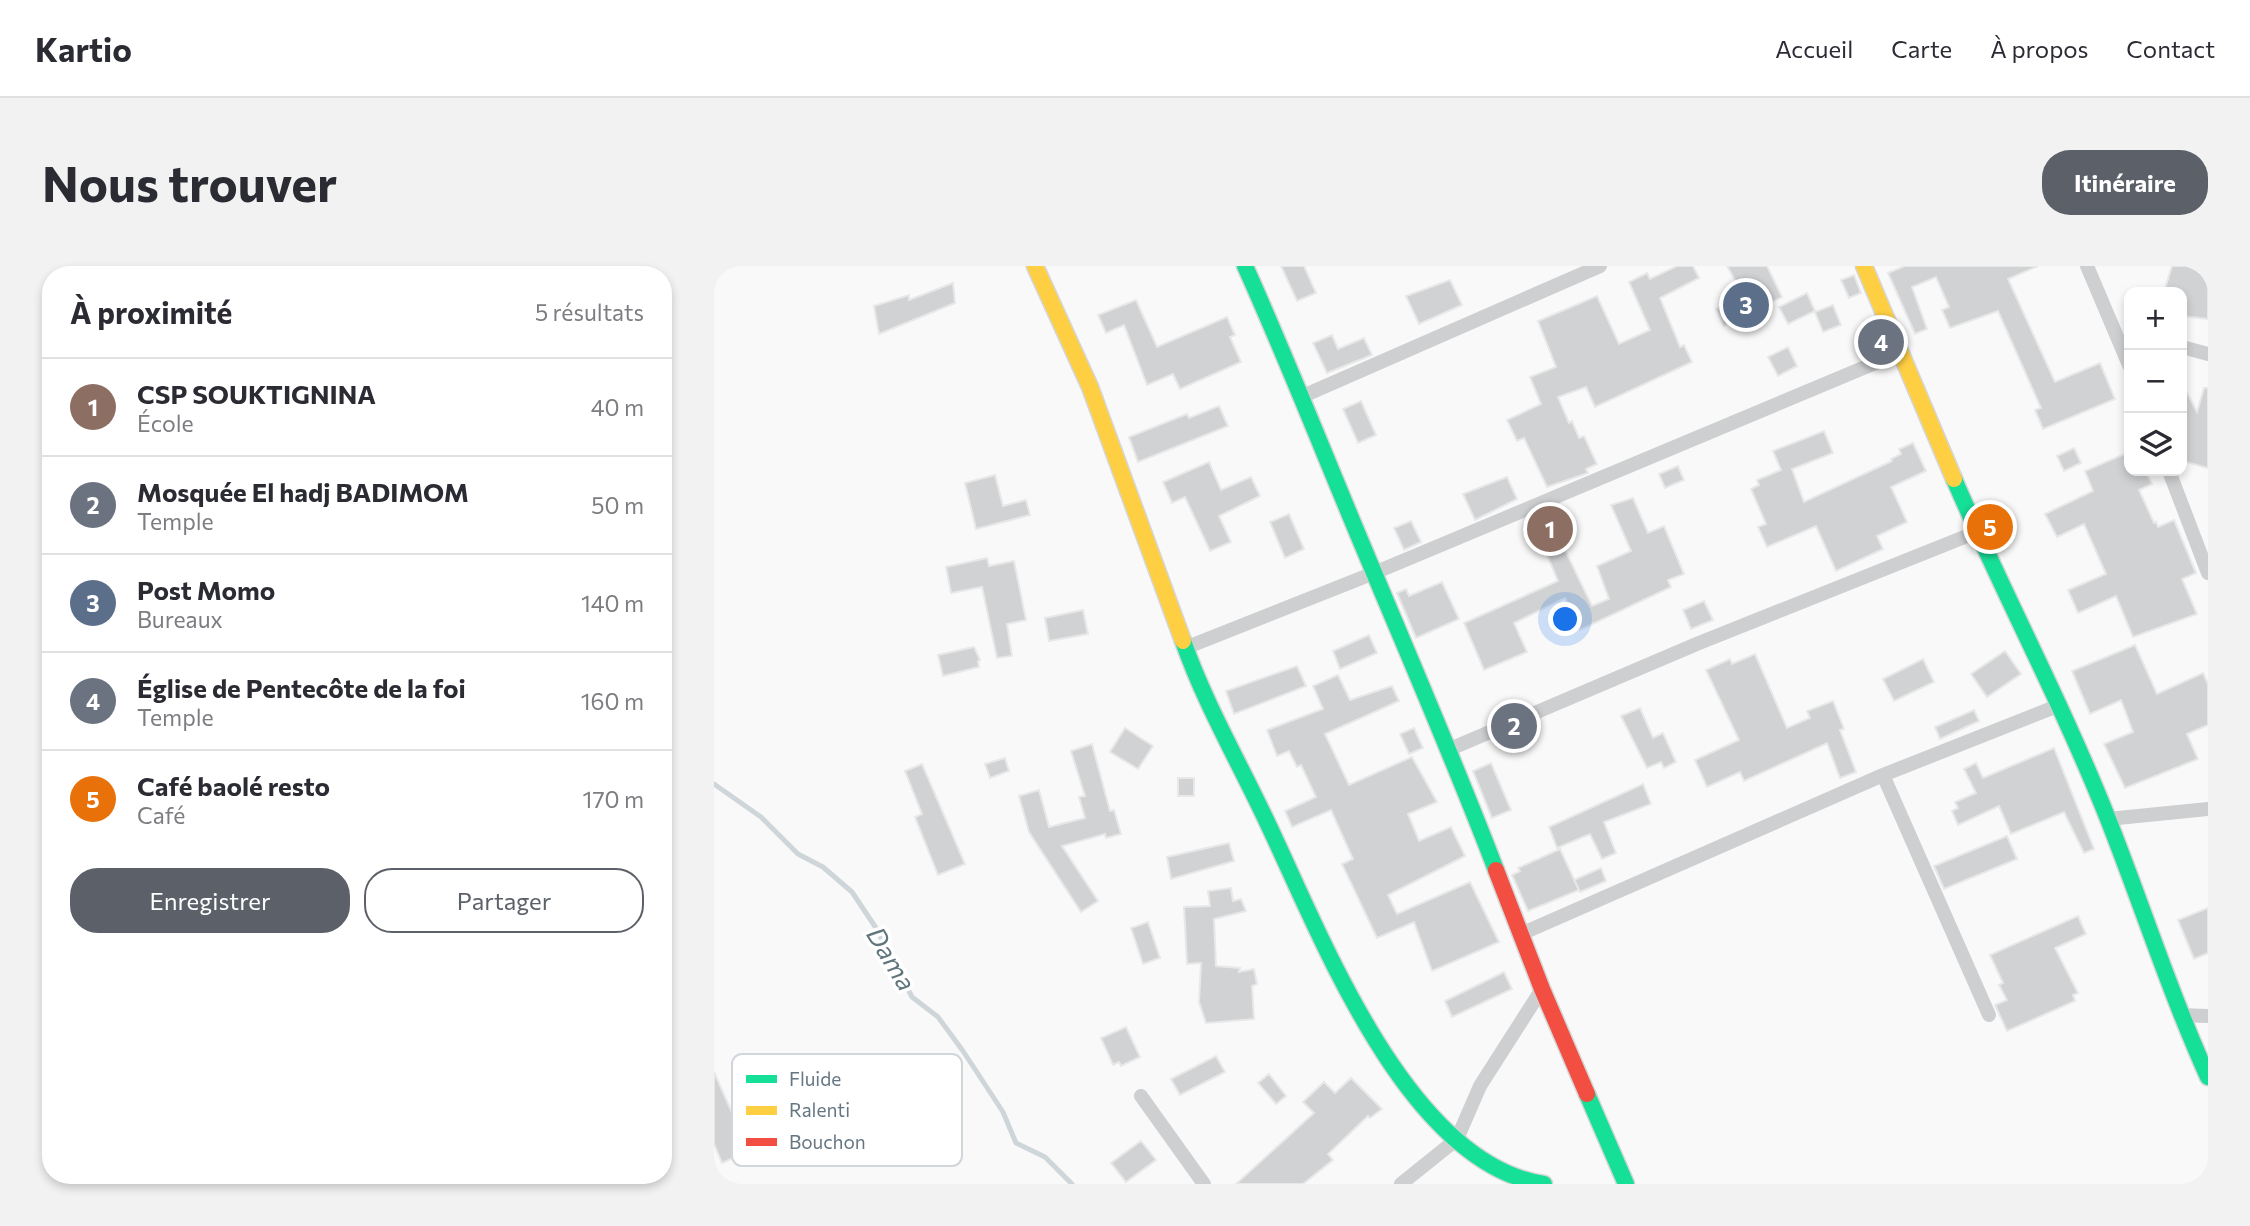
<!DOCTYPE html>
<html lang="fr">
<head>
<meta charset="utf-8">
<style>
	body { margin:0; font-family:Commissioner,sans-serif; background:#f2f2f3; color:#2b2b33 }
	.controls { position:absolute; right:21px; top:21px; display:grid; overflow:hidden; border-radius:14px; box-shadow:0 4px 10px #0003 }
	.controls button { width:63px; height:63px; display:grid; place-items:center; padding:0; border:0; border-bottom:2px solid #e1e1e2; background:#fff; color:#2b2b33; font:35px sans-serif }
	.you { position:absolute; left:852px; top:354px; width:24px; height:24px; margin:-18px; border:5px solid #fff; border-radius:50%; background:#1a73e8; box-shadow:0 0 0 10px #1a73e833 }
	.badge { display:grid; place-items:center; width:46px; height:46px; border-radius:50%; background:#5c6169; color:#fff; font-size:23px; font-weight:700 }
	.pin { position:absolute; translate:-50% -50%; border:4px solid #fff; box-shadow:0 2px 7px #0006 }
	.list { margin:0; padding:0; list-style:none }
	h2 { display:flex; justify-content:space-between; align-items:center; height:91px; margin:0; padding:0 28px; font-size:30px }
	h2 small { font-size:23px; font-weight:400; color:#7c7c81 }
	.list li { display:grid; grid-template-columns:46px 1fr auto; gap:21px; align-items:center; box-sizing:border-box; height:98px; padding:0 28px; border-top:2px solid #e1e1e2 }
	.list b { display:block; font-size:26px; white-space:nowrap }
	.list p { margin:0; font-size:23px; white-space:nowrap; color:#7c7c81 }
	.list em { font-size:23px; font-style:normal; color:#7c7c81 }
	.actions { display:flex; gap:14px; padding:21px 28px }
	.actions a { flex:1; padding:16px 0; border:2px solid #5c6169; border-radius:28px; text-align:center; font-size:24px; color:#5c6169 }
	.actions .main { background:#5c6169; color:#fff }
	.icon { flex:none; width:38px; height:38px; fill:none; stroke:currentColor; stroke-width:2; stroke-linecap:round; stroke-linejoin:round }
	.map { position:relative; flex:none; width:1494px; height:918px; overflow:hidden; border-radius:28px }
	header { display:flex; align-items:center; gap:42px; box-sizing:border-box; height:98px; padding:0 35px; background:#fff; border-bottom:2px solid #e1e1e2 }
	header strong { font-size:33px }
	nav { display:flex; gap:38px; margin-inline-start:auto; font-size:24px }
	.intro { display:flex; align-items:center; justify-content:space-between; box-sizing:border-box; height:168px; padding:0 42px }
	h1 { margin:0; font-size:49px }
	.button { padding:18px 32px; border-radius:28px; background:#5c6169; color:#fff; font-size:24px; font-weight:700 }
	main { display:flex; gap:42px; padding:0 42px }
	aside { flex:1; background:#fff; border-radius:28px; box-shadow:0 4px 10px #0003 }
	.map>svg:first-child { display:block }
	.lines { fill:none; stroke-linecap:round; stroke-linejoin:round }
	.stream { stroke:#ced6d9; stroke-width:5 }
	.building { fill:#d0d2d3; stroke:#e8e8e8; stroke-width:2 }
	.fast-casing { stroke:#d5d6d7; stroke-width:19 }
	.slow-casing { stroke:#d5d6d7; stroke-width:19 }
	.jam-casing { stroke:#d5d6d7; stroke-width:19 }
	.street { stroke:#cecfd0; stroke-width:14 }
	.fast { stroke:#16e098; stroke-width:16 }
	.slow { stroke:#ffcf43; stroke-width:16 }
	.jam { stroke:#f24e42; stroke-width:16 }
	.labels { text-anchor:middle; stroke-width:7; stroke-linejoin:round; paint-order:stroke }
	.water-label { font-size:26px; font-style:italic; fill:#60757c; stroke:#fff }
	.key { fill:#fff; stroke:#d1d6da; stroke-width:2 }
	.key-label { font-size:19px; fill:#657683 }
</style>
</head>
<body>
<header>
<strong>Kartio</strong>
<nav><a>Accueil</a><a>Carte</a><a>À propos</a><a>Contact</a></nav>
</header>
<div class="intro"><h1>Nous trouver</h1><a class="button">Itinéraire</a></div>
<main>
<aside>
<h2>À proximité<small>5 résultats</small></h2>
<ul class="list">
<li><span class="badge" style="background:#8d6e63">1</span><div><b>CSP SOUKTIGNINA</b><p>École</p></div><em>40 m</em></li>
<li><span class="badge" style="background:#6b7280">2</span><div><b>Mosquée El hadj BADIMOM</b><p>Temple</p></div><em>50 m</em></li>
<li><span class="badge" style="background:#5c6f8a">3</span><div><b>Post Momo</b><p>Bureaux</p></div><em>140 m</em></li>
<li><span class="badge" style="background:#6b7280">4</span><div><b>Église de Pentecôte de la foi</b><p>Temple</p></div><em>160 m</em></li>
<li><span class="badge" style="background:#e8710a">5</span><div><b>Café baolé resto</b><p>Café</p></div><em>170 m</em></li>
</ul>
<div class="actions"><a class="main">Enregistrer</a><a>Partager</a></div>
</aside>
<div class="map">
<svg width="1494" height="918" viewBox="0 0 1494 918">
	<rect width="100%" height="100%" fill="#f9f9f9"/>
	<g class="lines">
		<path class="stream" d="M0,518L47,551L84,588L109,601L138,626L162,662L198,731L224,751L249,785L289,846L302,877L331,891L358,918"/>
	</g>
	<path class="building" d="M567,0H590L602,27L583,35Z
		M963,0H979L985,12L946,32L966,81L970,79L978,96L881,141L872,121L844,131L855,157L858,155L865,172L870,170L883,198L872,203L874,207L833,221L810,172L803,175L793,154L827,138L816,111L842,101L824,55L883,30L905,78L936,64L915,16L933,7L936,13Z
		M1013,0H1053L1068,31L1010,60L1002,43L1030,30Z
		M1191,0H1324L1294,13L1341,116L1386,97L1401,133L1329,163L1321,144L1327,142L1284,45L1236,62L1228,44L1235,41L1222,11L1198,21L1213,63L1201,68L1174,7Z
		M1458,0H1494V53L1468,50V26H1450Z
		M1140,9L1147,27L1135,32L1127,14Z
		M736,14L748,39L705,58L692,30Z
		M239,17L241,37L165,68L160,40L195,29V34Z
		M1093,27L1101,45L1074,58L1065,41Z
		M422,34L443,81L513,51L521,69L516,71L527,96L466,123L459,108L433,119L410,59L392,67L384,49Z
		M1119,39L1127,59L1109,66L1101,46Z
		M618,69L624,83L650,72L658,89L613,107L599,77Z
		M1074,81L1083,100L1064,110L1054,91Z
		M1468,117L1483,146L1490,122H1494V202L1468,195Z
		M647,135L662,169L644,177L629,143Z
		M505,140L514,160L424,196L415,171L473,148L475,152Z
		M1110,165L1119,187L1078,203L1090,236L1178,195L1177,193L1187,188L1185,183L1199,177L1212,205L1177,221L1193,256L1163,270L1169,283L1122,305L1102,260L1053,281L1044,261L1052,258L1037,223L1045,219L1043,214L1067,204L1059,185Z
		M1360,182L1367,197L1350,205L1343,190Z
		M1415,186V205H1432L1438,218L1425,224L1440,257L1442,256L1444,261L1460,254L1482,307L1468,313L1483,348L1419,371L1402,330L1364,347L1354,324L1392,308L1370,258L1343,271L1331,248L1379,225L1371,205Z
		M495,196L507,224L537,211L546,230L505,250L517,276L496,285L471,231L458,237L449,216Z
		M964,200L970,214L951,222L945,208Z
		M281,209L289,240L312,234L316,249L262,263L251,217Z
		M793,211L803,233L761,254L749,228Z
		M919,232L934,267L950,260L970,308L954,314L957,321L866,364L851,332L800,357L813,386L770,404L750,357L844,315L824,268L840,261L878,340L895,333L883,300L917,285L897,239Z
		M575,248L590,283L571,292L556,256Z
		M697,255L707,276L690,284L680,262Z
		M273,292L275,300L300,295L312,354L293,358L298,390L283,392L268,321L237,327L232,301Z
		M728,316L745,353L702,372L683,327L692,323L695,330Z
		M990,335L999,354L977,363L969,344Z
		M369,344L374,368L335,375L331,352Z
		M655,369L663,387L626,403L619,385Z
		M1421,379L1443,428L1489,407L1494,418V459L1473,468L1484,493L1411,522L1390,478L1419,466L1407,434L1376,448L1358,405Z
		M260,381L266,394L264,395L265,401L229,410L224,389Z
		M1291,385L1307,408L1273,431L1257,408Z
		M1041,388L1073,462L1096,452L1093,445L1119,435L1130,463L1126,464L1142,506L1126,512L1113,477L1030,515L1026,506L993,521L981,494L1025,474L992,404L1016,393L1018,398Z
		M1209,393L1220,416L1180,435L1169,413Z
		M583,400L592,420L520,448L512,425Z
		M624,409L636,434L678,420L685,435L611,468L635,519L698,491L723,536L694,548L705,575L737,561L751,590L674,629L683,648L756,616L785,676L718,705L700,656L663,672L628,598L639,593L617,544L578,561L571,545L602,531L587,499L583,501L575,485L563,490L553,464L609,443L599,420Z
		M926,442L939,472L949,467L962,496L950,502L947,496L933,502L907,450Z
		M1260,444L1265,455L1226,473L1221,461Z
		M411,462L439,480L424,503L396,486Z
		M700,462L709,482L695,488L686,468Z
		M378,478L396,545L400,544L407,568L392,572L391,568L348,580L384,635L367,646L315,566L305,530L325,524L335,561L371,552L365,531L371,530L357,485Z
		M1340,482L1380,583L1370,587L1350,546L1297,568L1285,540L1244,559L1238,545L1244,542L1241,536L1262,527L1250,503L1262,497L1269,512Z
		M291,492L295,505L276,512L271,498Z
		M777,497L797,544L778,552L759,505Z
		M208,498L251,598L224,609L201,551L208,548L191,505Z
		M464,512H480V530H464Z
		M929,518L937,538L890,556L902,587L888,593L876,568L843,582L835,561Z
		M1293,570L1303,593L1230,623L1220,600Z
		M515,577L520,595L457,613L453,591Z
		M846,583L865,624L814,645L798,609L806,605L804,602Z
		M887,602L892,615L866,626L860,614Z
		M517,622L519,635L527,633L532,645L500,653L502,700L526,702L525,706L540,703L543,718L538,720L540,753L492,757L485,736L487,697L473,698L470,641L496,640L494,625Z
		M1494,642V687L1480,693L1464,654Z
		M1364,650L1372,668L1341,682L1364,727L1359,729L1361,735L1293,765L1281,739L1293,734L1285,719L1289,717L1276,689Z
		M434,656L446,692L429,698L417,662Z
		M790,706L798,723L738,751L731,735Z
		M412,761L426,791L407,800L405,796L399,799L387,772Z
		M502,790L511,806L466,829L457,813Z
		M0,806L35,885L8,897L0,878Z
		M555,808L572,830L562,838L544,817Z
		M637,812L668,843L656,852L654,850L614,888L619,894L589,918H522L600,847L589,836L610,816L621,827Z
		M427,875L442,894L412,916L397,897Z"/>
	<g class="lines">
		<g class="fast-casing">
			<path id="fast" d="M531,0C577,102 617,206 661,309C702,407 744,504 782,604
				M1240,213C1289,327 1348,437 1394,553C1428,639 1456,727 1494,811
				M469,375C491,438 526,498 554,558C607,669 693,898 830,918
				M873,828L912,918"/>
		</g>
		<g class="slow-casing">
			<path id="slow" d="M321,0L376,121L469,375
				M1150,0L1240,213"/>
		</g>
		<g class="jam-casing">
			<path id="jam" d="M782,604L828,723L873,828"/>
		</g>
		<path class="street" d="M1373,0L1415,99
			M1468,81L1494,88
			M589,130L886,0
			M1455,205L1494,307
			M471,382L660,307L1185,87
			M736,483L985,377L1263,266
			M1169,509L1275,749
			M1394,553L1494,543
			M807,668L1169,509L1346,439
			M1466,749L1494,750
			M427,830L490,918
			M687,918L743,873L766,820L828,723"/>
		<use href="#fast" class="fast"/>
		<use href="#slow" class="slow"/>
		<use href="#jam" class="jam"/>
	</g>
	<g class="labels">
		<g class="water-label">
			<text transform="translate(177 693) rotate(59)" y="9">Dama</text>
		</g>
	</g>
	<rect x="18" y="788" width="230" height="112" rx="10" class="key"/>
	<rect x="32" y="809" width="31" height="8" fill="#16e098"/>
	<rect x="32" y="840" width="31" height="9" fill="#ffcf43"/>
	<rect x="32" y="872" width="31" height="8" fill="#f24e42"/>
	<g class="key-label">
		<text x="75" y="820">Fluide</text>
		<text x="75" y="851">Ralenti</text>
		<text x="75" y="883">Bouchon</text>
	</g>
</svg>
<div class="controls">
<button>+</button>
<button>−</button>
<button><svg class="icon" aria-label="layers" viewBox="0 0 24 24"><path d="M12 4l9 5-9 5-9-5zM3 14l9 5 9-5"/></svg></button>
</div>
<div class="you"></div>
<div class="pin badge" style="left:836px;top:263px;background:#8d6e63">1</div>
<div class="pin badge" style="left:800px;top:460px;background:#6b7280">2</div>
<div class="pin badge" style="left:1032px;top:39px;background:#5c6f8a">3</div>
<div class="pin badge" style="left:1167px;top:76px;background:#6b7280">4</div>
<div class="pin badge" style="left:1276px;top:261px;background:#e8710a">5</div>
</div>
</main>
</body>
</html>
